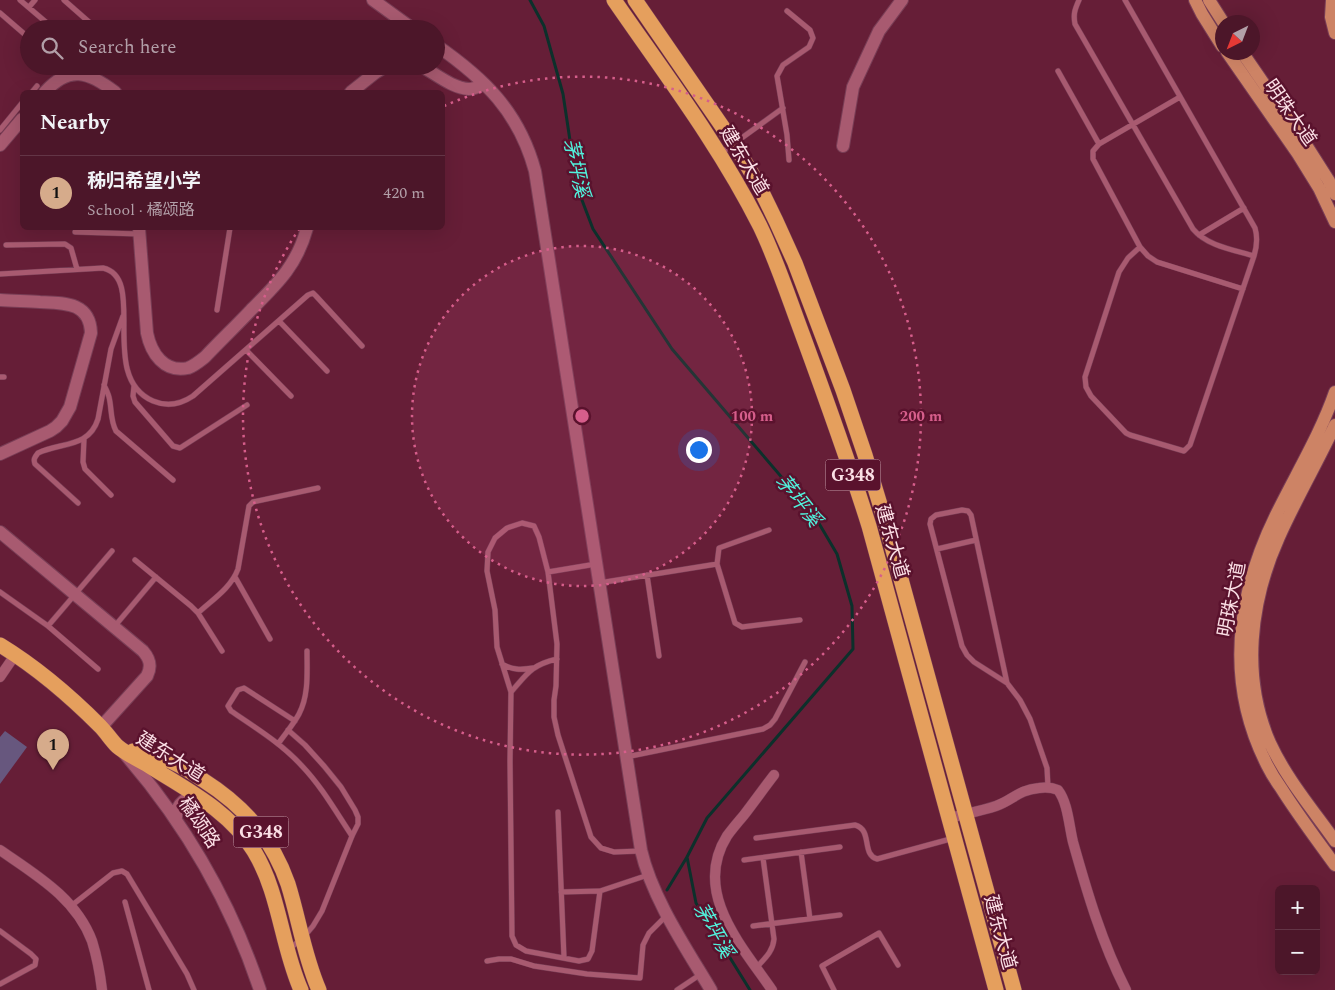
<!DOCTYPE html>
<html lang="en">
<head>
<meta charset="utf-8">
<style>
	body { margin:0; font-family:Spectral,"Noto Sans SC",serif; background:#562335; color:#f1f3f6 }
	.controls { position:absolute; right:15px; bottom:15px; display:grid; overflow:hidden; border-radius:8px; box-shadow:0 5px 20px #0002 }
	.controls button { width:45px; height:45px; display:grid; place-items:center; padding:0; border:0; border-bottom:1px solid #633546; background:#4c1629; color:#f1f3f6; font:25px sans-serif }
	.compass { position:absolute; left:1215px; top:15px; width:45px; height:45px; border-radius:50%; background:#4c1629; box-shadow:0 5px 20px #0002; rotate:222deg }
	.you { position:absolute; left:698px; top:449px; width:18px; height:18px; margin:-12px; border:4px solid #fff; border-radius:50%; background:#1a73e8; box-shadow:0 0 0 8px #1a73e833 }
	.badge { display:grid; place-items:center; width:32px; height:32px; border-radius:50%; background:#d6ab8b; color:#111; font-size:16px; font-weight:700 }
	.pin { position:absolute; translate:-50% -41px; filter:drop-shadow(0 1px 2px #0008) }
	.pin::after { content:''; position:absolute; top:26px; width:18px; height:15px; background:inherit; clip-path:polygon(0 0,100% 0,50% 100%) }
	.list { margin:0; padding:0; list-style:none }
	h2 { display:flex; justify-content:space-between; align-items:center; height:65px; margin:0; padding:0 20px; font-size:21px }
	h2 small { font-size:16px; font-weight:400; color:#b29fa8 }
	.list li { display:grid; grid-template-columns:32px 1fr auto; gap:15px; align-items:center; box-sizing:border-box; height:75px; padding:0 20px; border-top:1px solid #633546 }
	.list b { display:block; font-size:19px; white-space:nowrap }
	.list p { margin:0; font-size:16px; white-space:nowrap; color:#b29fa8 }
	.list em { font-size:16px; font-style:normal; color:#b29fa8 }
	.icon { flex:none; width:28px; height:28px; fill:none; stroke:currentColor; stroke-width:2; stroke-linecap:round; stroke-linejoin:round }
	.map { position:relative; flex:none; width:1335px; height:990px; overflow:hidden }
	.search { position:absolute; background:#4c1629; box-shadow:0 5px 20px #0002; left:20px; top:20px; width:425px; height:55px; display:flex; align-items:center; gap:12px; box-sizing:border-box; padding:0 18px; border-radius:28px; color:#b29fa8; font-size:19px }
	.panel { position:absolute; background:#4c1629; box-shadow:0 5px 20px #0002; left:20px; top:90px; width:425px; height:140px; border-radius:8px }
	.map>svg:first-child { display:block }
	.green { fill:#67577e }
	.lines { fill:none; stroke-linecap:round; stroke-linejoin:round }
	.stream { stroke:#0c302b; stroke-width:3 }
	.lane-casing { stroke:#793e56; stroke-width:6 }
	.street-casing { stroke:#793e56; stroke-width:11 }
	.secondary-casing { stroke:#793e56; stroke-width:14 }
	.primary-casing { stroke:#793e56; stroke-width:14 }
	.highway-casing { stroke:#793e56; stroke-width:16 }
	.lane { stroke:#a85a70; stroke-width:5 }
	.street { stroke:#a85a70; stroke-width:10 }
	.secondary { stroke:#a85a70; stroke-width:12 }
	.primary { stroke:#cd8365; stroke-width:12 }
	.highway { stroke:#e59f5d; stroke-width:15 }
	.ring { fill:none; stroke:#d65e8b; stroke-width:2.5; stroke-dasharray:2.5 5 }
	.labels { text-anchor:middle; stroke-width:5; stroke-linejoin:round; paint-order:stroke }
	.shield { fill:#5a122d; stroke:#cba2ae; stroke-width:1 }
	.shield-label { font-size:18px; font-weight:bold; fill:#fbdfe5 }
	.street-label { font-size:19px; fill:#fbdfe5; stroke:#5a122d }
	.water-label { font-size:20px; font-style:italic; fill:#51f1dc; stroke:#5a122d }
	.centre { fill:#d65e8b; stroke:#5a122d; stroke-width:2.5 }
	.ring-label { font-size:15px; text-anchor:middle; font-weight:bold; fill:#d65e8b; stroke:#5a122d; stroke-width:5; stroke-linejoin:round; paint-order:stroke }
</style>
</head>
<body>
<div class="map">
<svg width="1335" height="990" viewBox="0 0 1335 990">
	<rect width="100%" height="100%" fill="#661e37"/>
	<path class="green" d="M5,731L27,747L0,784V737Z"/>
	<g class="lines">
		<path class="stream" d="M530,0L544,26L563,94L577,187L593,229L672,349L814,515L837,554L852,606L853,649L707,818L687,857L696,903L750,990
			M667,890L687,857"/>
		<g class="lane-casing">
			<path id="lane" d="M20,0L54,29
				M64,0L89,22V29
				M1079,0C1075,9 1073,14 1075,24L1193,229C1207,246 1234,250 1254,256
				M1125,0L1255,228C1258,238 1257,246 1254,256L1190,445L1184,451L1130,435L1126,433L1091,396L1086,387L1085,377L1119,272L1128,258L1140,247
				M29,7L35,0
				M787,11L810,30L813,38L809,47L783,65L777,76L787,135L789,160
				M0,13L29,38
				M59,66L62,78
				M1058,71L1099,144
				M32,92L37,86
				M1180,97L1099,144L1093,151V159L1140,247L1148,256L1157,262L1243,289
				M0,130L22,103
				M721,153L783,108
				M75,232L139,234
				M1199,235L1244,208
				M6,245L65,244L71,248L77,269
				M0,274L103,268C148,278 97,377 153,401C167,407 181,404 193,396L308,295L313,293L316,296L362,346
				M217,310L230,228
				M279,321L327,371
				M246,350L291,396
				M0,377H4
				M104,385C106,389 108,393 109,397C112,409 110,420 116,431L173,480
				M134,386L133,396L135,402L173,446L180,448L247,405
				M84,439L83,462L85,469L111,495
				M78,503L35,464C33,459 35,457 38,453C61,442 89,448 98,419L111,349L123,316
				M769,530L719,548L717,564L735,623L742,627L800,620
				M937,549L976,540
				M135,560L191,606L198,613L222,651
				M548,572L596,564
				M647,575L659,656
				M235,577L270,639
				M599,583L717,564
				M0,592L48,626L98,669
				M198,613C212,600 231,588 238,569L249,506L253,502L318,488
				M48,626L112,551
				M114,627L156,577
				M502,664C512,670 521,670 533,668
				M1007,683L971,515L968,511L962,510L936,515L931,519L930,524L962,646L967,655L974,662L1007,683L1020,700L1030,719L1047,768L1048,787
				M511,692C527,674 531,665 557,659
				M295,721L244,688L238,690L228,706L231,711C256,728 282,744 302,766C322,787 336,812 352,836
				M288,730L305,745L324,766L341,787L355,810L358,817V824L352,836L322,911L313,926L302,939L290,948
				M278,744C285,734 293,725 299,714C309,695 307,672 307,651
				M626,757L763,729L770,725L775,719L805,662
				M558,812L564,958
				M756,838L855,825C873,830 861,854 877,859L954,838
				M640,851L614,852L601,848L591,837L558,735L554,717V700L556,686L557,644L548,572L539,537L534,526L522,523L507,528L495,538L488,552L487,571L495,610L497,647L511,692L510,761L512,936L516,945L526,951L579,961L588,959L592,951L600,891L648,875
				M801,852L810,919
				M744,860L840,847
				M561,892L600,891
				M125,902L149,990
				M71,906L113,873L122,871L127,874L187,974L194,990
				M753,926L840,915
				M0,931L31,954L36,959L35,965L0,984
				M487,961L499,959H511L534,966L587,974L640,978L643,945L649,933L667,915
				M756,968C764,959 773,952 774,939L763,858
				M677,990L701,974
				M834,990L822,966L879,933L898,965"/>
		</g>
		<g class="street-casing">
			<path id="street" d="M0,677L15,655
				M949,818C964,814 981,811 996,806C1013,800 1018,790 1039,788C1046,787 1051,787 1058,790C1068,803 1069,826 1073,842C1087,892 1102,943 1126,990
				M0,850C36,875 76,898 92,941C97,957 100,973 102,990
				M772,990C741,945 692,892 727,836C732,829 738,822 744,815C754,802 764,788 774,775"/>
		</g>
		<g class="secondary-casing">
			<path id="secondary" d="M373,0L413,29
				M436,45C485,79 519,112 535,171L641,850C652,898 686,948 711,990
				M421,66C436,74 452,88 469,89C475,89 479,86 484,84
				M45,92C69,65 89,72 115,92
				M351,92L375,73L386,66
				M0,145L22,119
				M843,146L853,87L879,31L902,0
				M139,228L147,333C151,353 164,373 188,368C194,366 200,361 205,357C220,341 236,326 251,310C278,283 297,265 307,228
				M0,300C13,301 27,301 40,302C64,303 90,302 91,333L70,407L62,421L56,427L50,431L0,454
				M0,532L143,651C150,659 152,666 147,676L101,727
				M124,753C186,824 230,900 260,990
				M176,820C175,805 187,792 203,800"/>
		</g>
		<g class="primary-casing">
			<path id="primary" d="M1195,0L1202,14L1222,46
				M1209,0L1223,22
				M1332,0L1331,17L1335,33
				M1227,52L1298,154L1319,188L1335,222
				M1242,52L1308,148L1329,181L1335,194
				M1335,392C1320,435 1296,474 1276,515C1236,597 1225,682 1267,765C1271,773 1276,781 1281,788C1298,815 1317,840 1335,865
				M1335,425C1317,463 1296,499 1279,537C1250,601 1241,677 1270,743C1286,778 1313,810 1335,841"/>
		</g>
		<g class="highway-casing">
			<path id="highway" d="M614,0C665,74 720,146 760,226C777,261 789,299 803,336C826,399 849,462 869,526L996,990
				M635,0L735,145L758,184L776,221L795,263L843,390L865,455L885,521L1014,990
				M0,645C36,667 70,696 100,726C106,732 111,740 117,746C125,753 137,759 146,764C185,789 229,810 254,851C280,894 281,945 301,990
				M133,751C145,754 158,757 170,761C181,766 193,773 203,780C244,806 272,838 288,884C299,919 304,956 319,990"/>
		</g>
		<use href="#lane" class="lane"/>
		<use href="#street" class="street"/>
		<use href="#secondary" class="secondary"/>
		<use href="#primary" class="primary"/>
		<use href="#highway" class="highway"/>
	</g>
	<circle cx="582" cy="416" r="170" fill="#d65e8b" fill-opacity=".12"/>
	<g class="ring">
		<circle cx="582" cy="416" r="170"/>
		<path d="M444 106A339 339 0 1 1 299 229"/>
	</g>
	<g class="labels">
		<g class="shield">
			<rect x="825.5" y="459.5" width="55" height="31" rx="4"/>
			<rect x="233.5" y="816.5" width="55" height="31" rx="4"/>
		</g>
		<g class="shield-label">
			<text x="853" y="481">G348</text>
			<text x="261" y="838">G348</text>
		</g>
		<g class="street-label">
			<text transform="translate(1291 112) rotate(55)" y="7">明珠大道</text>
			<text transform="translate(745 160) rotate(59)" y="7">建东大道</text>
			<text transform="translate(893 541) rotate(74)" y="7">建东大道</text>
			<text transform="translate(1231 599) rotate(-79)" y="7">明珠大道</text>
			<text transform="translate(171 756) rotate(32)" y="7">建东大道</text>
			<text transform="translate(200 822) rotate(56)" y="7">橘颂路</text>
			<text transform="translate(1001 932) rotate(75)" y="7">建东大道</text>
		</g>
		<g class="water-label">
			<text transform="translate(577 168) rotate(78)" y="7">茅坪溪</text>
			<text transform="translate(799 500) rotate(52)" y="7">茅坪溪</text>
			<text transform="translate(714 930) rotate(60)" y="7">茅坪溪</text>
		</g>
	</g>
	<circle cx="582" cy="416" r="8" class="centre"/>
	<g class="ring-label">
		<text x="752" y="421">100 m</text>
		<text x="921" y="421">200 m</text>
	</g>
</svg>
<div class="controls">
<button>+</button>
<button>−</button>
</div>
<svg class="compass" viewBox="-18 -18 36 36"><path d="M0-13l5 13h-10z" fill="#e53935"/><path d="M0 13l5-13h-10z" fill="#b29fa8"/></svg>
<div class="you"></div>
<div class="pin badge" style="left:53px;top:770px">1</div>
<div class="search"><svg class="icon" aria-label="search" viewBox="0 0 24 24"><circle cx="10" cy="10" r="6"/><path d="M15 15l6 6"/></svg>Search here</div>
<section class="panel">
<h2>Nearby<small></small></h2>
<ul class="list">
<li><span class="badge">1</span><div><b>秭归希望小学</b><p>School · 橘颂路</p></div><em>420 m</em></li>
</ul>
</section>
</div>
</body>
</html>
